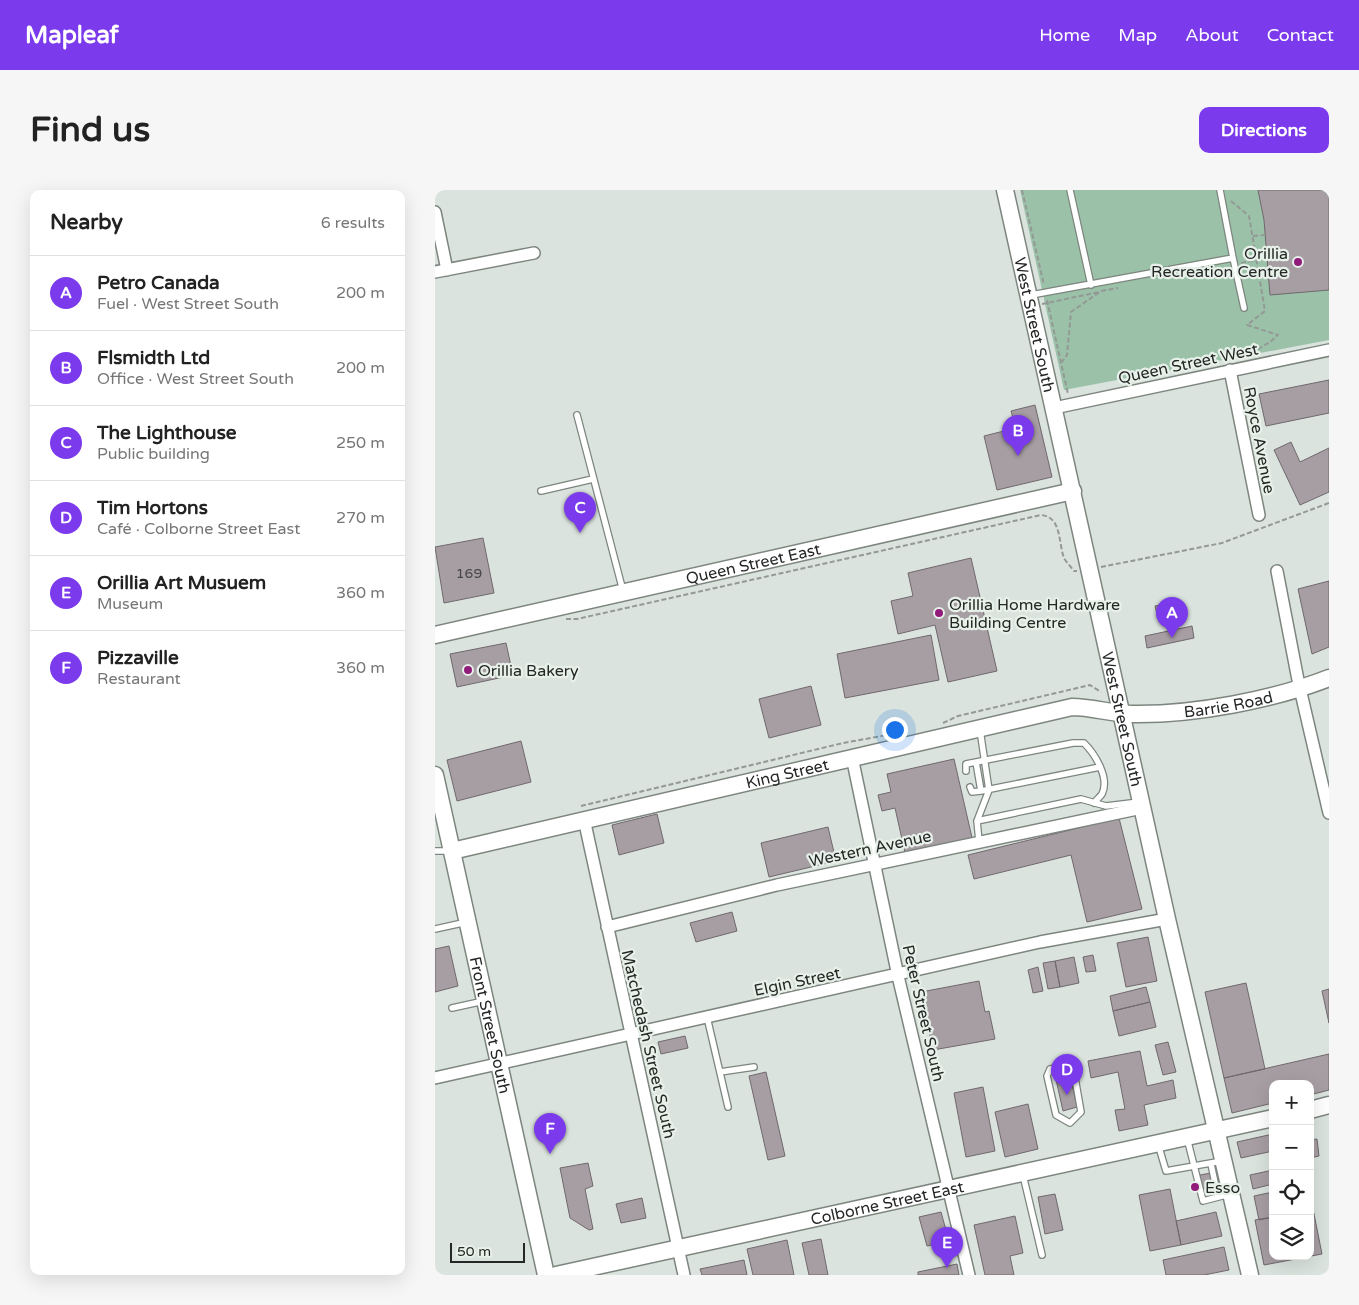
<!DOCTYPE html>
<html lang="en">
<head>
<meta charset="utf-8">
<style>
	body { margin:0; font-family:"Varela Round",sans-serif; background:#f6f6f6; color:#222 }
	.controls { position:absolute; right:15px; bottom:15px; display:grid; overflow:hidden; border-radius:10px; box-shadow:0 5px 20px #0002 }
	.controls button { width:45px; height:45px; display:grid; place-items:center; padding:0; border:0; border-bottom:1px solid #e0e0e0; background:#fff; color:#222; font:25px sans-serif }
	.scale { position:absolute; left:15px; bottom:12px; width:75px; box-sizing:border-box; padding-left:5px; border:2px solid #242725; border-top:0; font-size:14px; line-height:18px; white-space:nowrap; color:#242725; -webkit-text-stroke:4px #e7f1ea; paint-order:stroke }
	.you { position:absolute; left:459px; top:539px; width:18px; height:18px; margin:-12px; border:4px solid #fff; border-radius:50%; background:#1a73e8; box-shadow:0 0 0 8px #1a73e833 }
	.badge { display:grid; place-items:center; width:32px; height:32px; border-radius:50%; background:#7c3aed; color:#fff; font-size:16px; font-weight:700 }
	.pin { position:absolute; translate:-50% -41px; filter:drop-shadow(0 1px 2px #0008) }
	.pin::after { content:''; position:absolute; top:26px; width:18px; height:15px; background:inherit; clip-path:polygon(0 0,100% 0,50% 100%) }
	.list { margin:0; padding:0; list-style:none }
	h2 { display:flex; justify-content:space-between; align-items:center; height:65px; margin:0; padding:0 20px; font-size:21px }
	h2 small { font-size:16px; font-weight:400; color:#767676 }
	.list li { display:grid; grid-template-columns:32px 1fr auto; gap:15px; align-items:center; box-sizing:border-box; height:75px; padding:0 20px; border-top:1px solid #e0e0e0 }
	.list b { display:block; font-size:19px; white-space:nowrap }
	.list p { margin:0; font-size:16px; white-space:nowrap; color:#767676 }
	.list em { font-size:16px; font-style:normal; color:#767676 }
	.icon { flex:none; width:28px; height:28px; fill:none; stroke:currentColor; stroke-width:2; stroke-linecap:round; stroke-linejoin:round }
	.map { position:relative; flex:none; width:894px; height:1085px; overflow:hidden; border-radius:10px }
	header { display:flex; align-items:center; gap:30px; box-sizing:border-box; height:70px; padding:0 25px; background:#7c3aed; color:#fff }
	header strong { font-size:24px }
	nav { display:flex; gap:28px; margin-inline-start:auto; font-size:18px }
	.intro { display:flex; align-items:center; justify-content:space-between; box-sizing:border-box; height:120px; padding:0 30px }
	h1 { margin:0; font-size:35px }
	.button { padding:12px 22px; border-radius:10px; background:#7c3aed; color:#fff; font-size:18px; font-weight:700 }
	main { display:flex; gap:30px; padding:0 30px }
	aside { flex:1; background:#fff; border-radius:10px; box-shadow:0 5px 20px #0002 }
	.map>svg:first-child { display:block }
	.green { fill:#9bc2a8 }
	.building { fill:#a79ea4; stroke:#70686d }
	.lines { fill:none; stroke-linecap:round; stroke-linejoin:round }
	.lane-casing { stroke:#7d857f; stroke-width:8 }
	.street-casing { stroke:#7d857f; stroke-width:14 }
	.secondary-casing { stroke:#7d857f; stroke-width:19 }
	.path { stroke:#939995; stroke-width:2; stroke-dasharray:5 2.5; stroke-linecap:butt }
	.lane { stroke:#fff; stroke-width:5.5 }
	.street { stroke:#fff; stroke-width:11 }
	.secondary { stroke:#fff; stroke-width:16 }
	.poi-dot { fill:#911b7a; stroke:#e7f1ea; stroke-width:2 }
	.labels { text-anchor:middle; stroke-width:4.5; stroke-linejoin:round; paint-order:stroke }
	.number-label { font-size:14px; fill:#454545 }
	.poi-label { font-size:16px; fill:#242725; stroke:#e7f1ea; text-anchor:start }
	.street-label { font-size:16px; fill:#242725; stroke:#e7f1ea }
</style>
</head>
<body>
<header>
<strong>Mapleaf</strong>
<nav><a>Home</a><a>Map</a><a>About</a><a>Contact</a></nav>
</header>
<div class="intro"><h1>Find us</h1><a class="button">Directions</a></div>
<main>
<aside>
<h2>Nearby<small>6 results</small></h2>
<ul class="list">
<li><span class="badge">A</span><div><b>Petro Canada</b><p>Fuel · West Street South</p></div><em>200 m</em></li>
<li><span class="badge">B</span><div><b>Flsmidth Ltd</b><p>Office · West Street South</p></div><em>200 m</em></li>
<li><span class="badge">C</span><div><b>The Lighthouse</b><p>Public building</p></div><em>250 m</em></li>
<li><span class="badge">D</span><div><b>Tim Hortons</b><p>Café · Colborne Street East</p></div><em>270 m</em></li>
<li><span class="badge">E</span><div><b>Orillia Art Musuem</b><p>Museum</p></div><em>360 m</em></li>
<li><span class="badge">F</span><div><b>Pizzaville</b><p>Restaurant</p></div><em>360 m</em></li>
</ul>
</aside>
<div class="map">
<svg width="894" height="1085" viewBox="0 0 894 1085">
	<rect width="100%" height="100%" fill="#dae3dd"/>
	<path class="green" d="M585,0H894V150L629,200Z"/>
	<path class="building" d="M823,0H894V100L835,105L829,30Z
		M894,190V223L831,236L824,204Z
		M600,215L617,287L562,300L549,246L581,238L576,221Z
		M856,252L865,272L894,258V302L865,315L839,260Z
		M48,348L59,403L9,413L0,357Z
		M536,368L562,481L513,492L500,435L463,444L456,411L478,406L473,383Z
		M894,391V457L877,464L863,399Z
		M741,412L743,424L723,428L720,416Z
		M757,436L759,448L712,458L710,446Z
		M496,445L504,490L410,508L402,464Z
		M71,453L78,485L22,497L15,464Z
		M376,496L386,535L334,548L324,509Z
		M86,551L96,592L22,611L12,570Z
		M519,569L538,652L471,667L460,618L447,621L443,605L456,602L452,584Z
		M222,624L229,653L184,665L177,635Z
		M684,628L707,719L652,732L636,665L539,689L533,665Z
		M393,637L401,671L334,687L326,653Z
		M297,722L302,741L261,752L255,733Z
		M713,747L722,791L691,797L682,753Z
		M14,756L23,796L0,802V759Z
		M658,765L661,781L651,782L648,767Z
		M639,767L644,793L625,797L620,771Z
		M620,771L625,797L613,799L608,773Z
		M603,777L608,801L598,803L593,780Z
		M544,791L550,822L554,821L560,849L498,860L486,802Z
		M811,793L830,879L789,888L770,802Z
		M711,797L715,812L678,821L675,806Z
		M894,799V833L887,801Z
		M715,812L721,837L684,846L678,821Z
		M250,846L253,858L226,864L223,852Z
		M733,852L741,882L728,885L720,855Z
		M705,861L712,896L738,890L741,908L709,915L713,935L684,941L680,920L690,919L683,882L656,888L653,871Z
		M894,864V900L875,905V894H838V913L797,923L789,888Z
		M331,882L350,966L333,970L314,886Z
		M634,882L642,917L628,921L620,885Z
		M548,897L560,961L531,967L519,903Z
		M593,914L603,959L570,967L560,922Z
		M838,944V961L806,968L802,952Z
		M882,949L884,966L875,968V950Z
		M153,973L158,996L150,999L158,1039L154,1040L135,1028L125,978Z
		M838,980V994L818,999L815,985Z
		M776,983L779,997L767,999L765,985Z
		M735,999L746,1055L715,1061L704,1005Z
		M838,1002V1027L824,1030L819,1006Z
		M620,1004L628,1040L610,1044L603,1007Z
		M207,1008L211,1028L186,1033L181,1014Z
		M875,1019H878L887,1064L829,1075L820,1030L838,1027V1066H875Z
		M506,1022L514,1051L492,1056L484,1027Z
		M781,1022L787,1046L746,1055L741,1031Z
		M580,1026L588,1063L575,1066L579,1085H550L539,1035Z
		M386,1049L393,1085H374L367,1053Z
		M352,1050L359,1085H318L312,1059Z
		M789,1057L794,1080L769,1085H731L728,1070Z
		M309,1070L312,1085H267L265,1079Z
		M522,1074L524,1085H483V1082Z"/>
	<g class="lines">
		<g class="lane-casing">
			<path id="lane" d="M635,0L656,95
				M798,68L809,118
				M596,105L798,68L785,0
				M142,225L188,401
				M106,301L158,289
				M545,540L554,600L542,631L646,609L671,616L704,612
				M541,572L546,601
				M531,581V574L638,553H649C660,564 675,588 667,604C665,607 661,610 659,613
				M535,597L537,602L546,601L665,577
				M542,631L544,651
				M0,661H15
				M0,739L32,732
				M17,818L49,811
				M272,827L293,917
				M633,876L637,877L639,882L646,922L635,933L621,925L612,886L615,879Z
				M285,882L319,877
				M752,948L768,1011L795,1004
				M723,954L731,981L787,971
				M776,974L783,1007
				M588,985L607,1065"/>
		</g>
		<g class="street-casing">
			<path id="street" d="M0,22L12,80
				M0,82L99,63
				M795,180L824,325
				M619,218L894,160
				M842,381L863,490L894,623
				M417,567L463,786L534,1085
				M149,629L249,1085
				M172,737L342,695L707,618
				M0,888L605,752L732,729"/>
		</g>
		<g class="secondary-casing">
			<g id="secondary">
				<path id="s1" d="M570,0L732,729L815,1085"/>
				<path id="s2" d="M0,445L638,301"/>
				<path id="s3" d="M0,585L111,1085"/>
				<path id="s4" d="M17,661L637,517C658,517 677,524 698,524C758,525 838,510 894,488"/>
				<path d="M875,920L894,915"/>
				<path id="s5" d="M121,1085L838,928"/>
			</g>
		</g>
		<path class="path" d="M587,0L609,95
			M796,11L814,26L830,121L812,135L843,145L835,152L813,165
			M818,46L830,45
			M806,73L822,70
			M612,110L633,204
			M607,114L664,102
			M626,173L632,165L636,122L666,101L683,98
			M666,377L787,353L894,313
			M131,429H142L606,325C627,327 623,352 629,368C632,373 636,377 639,381H642
			M508,533L523,526L655,495L666,502
			M146,616L408,553L469,542"/>
		<use href="#lane" class="lane"/>
		<use href="#street" class="street"/>
		<use href="#secondary" class="secondary"/>
	</g>
	<g class="poi-dot">
		<circle cx="863" cy="72" r="5"/>
		<circle cx="504" cy="423" r="5"/>
		<circle cx="33" cy="480" r="5"/>
		<circle cx="760" cy="997" r="5"/>
	</g>
	<g class="labels">
		<g class="number-label">
			<text x="34" y="388">169</text>
		</g>
		<g class="poi-label">
			<text x="853" y="69" text-anchor="end">Orillia<tspan x="853" dy="18">Recreation Centre</tspan></text>
			<text x="514" y="420">Orillia Home Hardware<tspan x="514" dy="18">Building Centre</tspan></text>
			<text x="43" y="486">Orillia Bakery</text>
			<text x="770" y="1003">Esso</text>
		</g>
		<g class="street-label">
			<text dy="6" stroke="none"><textPath href="#s1" startOffset="138">West Street South</textPath></text>
			<text transform="translate(753 173) rotate(-12)" y="6">Queen Street West</text>
			<text transform="translate(825 250) rotate(79)" y="6">Royce Avenue</text>
			<text dy="6" stroke="none"><textPath href="#s2" startOffset="326">Queen Street East</textPath></text>
			<text dy="6" stroke="none"><textPath href="#s4" startOffset="794">Barrie Road</textPath></text>
			<text dy="6" stroke="none"><textPath href="#s1" startOffset="542">West Street South</textPath></text>
			<text dy="6" stroke="none"><textPath href="#s4" startOffset="344">King Street</textPath></text>
			<text transform="translate(435 658) rotate(-12)" y="6">Western Avenue</text>
			<text transform="translate(362 791) rotate(-12)" y="6">Elgin Street</text>
			<text transform="translate(489 823) rotate(77)" y="6">Peter Street South</text>
			<text dy="6" stroke="none"><textPath href="#s3" startOffset="256">Front Street South</textPath></text>
			<text transform="translate(214 854) rotate(77)" y="6">Matchedash Street South</text>
			<text dy="6" stroke="none"><textPath href="#s5" startOffset="339">Colborne Street East</textPath></text>
		</g>
	</g>
</svg>
<div class="controls">
<button>+</button>
<button>−</button>
<button><svg class="icon" aria-label="locate" viewBox="0 0 24 24"><circle cx="12" cy="12" r="6"/><path d="M12 2v4M12 18v4M2 12h4M18 12h4"/></svg></button>
<button><svg class="icon" aria-label="layers" viewBox="0 0 24 24"><path d="M12 4l9 5-9 5-9-5zM3 14l9 5 9-5"/></svg></button>
</div>
<div class="scale">50 m</div>
<div class="you"></div>
<div class="pin badge" style="left:737px;top:448px">A</div>
<div class="pin badge" style="left:583px;top:266px">B</div>
<div class="pin badge" style="left:145px;top:343px">C</div>
<div class="pin badge" style="left:632px;top:905px">D</div>
<div class="pin badge" style="left:512px;top:1078px">E</div>
<div class="pin badge" style="left:115px;top:964px">F</div>
</div>
</main>
</body>
</html>
